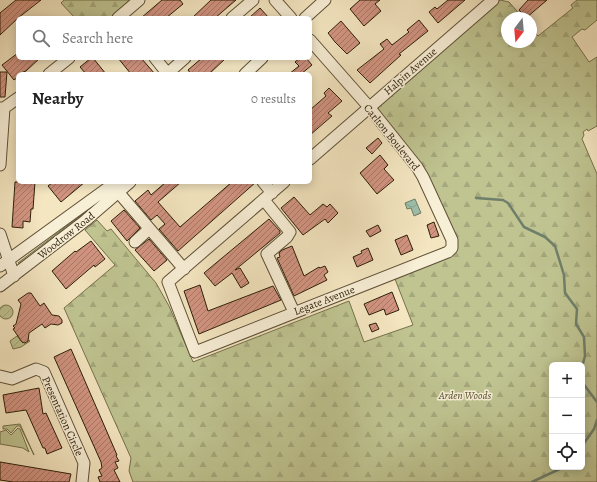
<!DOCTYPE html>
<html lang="en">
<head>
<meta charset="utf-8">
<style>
	body { margin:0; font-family:Alegreya,serif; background:#f6f6f6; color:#222 }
	.controls { position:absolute; right:12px; bottom:12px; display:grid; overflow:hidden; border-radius:6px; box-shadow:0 2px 10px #0003 }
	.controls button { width:36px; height:36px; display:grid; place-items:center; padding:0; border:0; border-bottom:1px solid #e0e0e0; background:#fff; color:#222; font:20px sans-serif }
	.compass { position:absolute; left:501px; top:12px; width:36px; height:36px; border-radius:50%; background:#fff; box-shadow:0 2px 10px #0003; rotate:196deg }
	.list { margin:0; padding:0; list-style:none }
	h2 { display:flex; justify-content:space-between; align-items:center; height:52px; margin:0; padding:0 16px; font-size:17px }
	h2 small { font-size:13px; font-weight:400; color:#767676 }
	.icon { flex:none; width:22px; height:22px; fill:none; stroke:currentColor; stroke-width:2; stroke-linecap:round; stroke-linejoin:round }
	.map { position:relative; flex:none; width:597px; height:482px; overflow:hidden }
	.search { position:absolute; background:#fff; box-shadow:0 2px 10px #0003; left:16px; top:16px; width:296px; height:44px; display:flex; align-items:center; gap:10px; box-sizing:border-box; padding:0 14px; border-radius:6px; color:#767676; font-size:15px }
	.panel { position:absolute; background:#fff; box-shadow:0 2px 10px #0003; left:16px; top:72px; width:296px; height:112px; border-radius:6px }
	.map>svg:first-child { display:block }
	.green { fill:#bfc491; stroke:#76714c }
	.forest { fill:url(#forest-firs); stroke:#76714c; fill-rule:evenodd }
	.garden { fill:url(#garden-furrows); stroke:#76714c }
	.water { fill:url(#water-waves); stroke:#707f6b }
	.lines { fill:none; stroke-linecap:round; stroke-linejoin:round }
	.stream { stroke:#707f6b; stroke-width:2.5 }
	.building { fill:url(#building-hatch); stroke:#2c1e08 }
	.minor-casing { stroke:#5e5036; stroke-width:13 }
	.minor { stroke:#f8efd7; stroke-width:11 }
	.labels { text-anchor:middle; stroke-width:3; stroke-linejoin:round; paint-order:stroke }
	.street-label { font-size:11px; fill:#2c1e08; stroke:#f8efd7 }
	.park-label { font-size:11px; font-style:italic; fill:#585031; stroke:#f8efd7 }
</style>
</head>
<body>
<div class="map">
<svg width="597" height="482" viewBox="0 0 597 482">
	<defs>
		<pattern id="forest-firs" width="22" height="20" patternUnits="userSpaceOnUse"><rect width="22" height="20" fill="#bfc491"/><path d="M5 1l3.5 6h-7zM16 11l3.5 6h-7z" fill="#a4a87c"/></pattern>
		<pattern id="garden-furrows" width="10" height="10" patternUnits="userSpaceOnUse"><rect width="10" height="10" fill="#bfc491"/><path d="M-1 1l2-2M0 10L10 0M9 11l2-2" fill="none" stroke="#a4a87c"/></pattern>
		<pattern id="water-waves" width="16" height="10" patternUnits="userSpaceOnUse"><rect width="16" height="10" fill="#9dc0ad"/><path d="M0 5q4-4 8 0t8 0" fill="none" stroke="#87a593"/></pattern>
		<pattern id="building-hatch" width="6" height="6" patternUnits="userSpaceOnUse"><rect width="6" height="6" fill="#d29481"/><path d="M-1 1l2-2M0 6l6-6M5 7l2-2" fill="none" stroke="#ab7868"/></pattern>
	</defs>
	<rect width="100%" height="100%" fill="#f4e6c1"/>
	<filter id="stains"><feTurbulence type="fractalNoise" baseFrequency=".005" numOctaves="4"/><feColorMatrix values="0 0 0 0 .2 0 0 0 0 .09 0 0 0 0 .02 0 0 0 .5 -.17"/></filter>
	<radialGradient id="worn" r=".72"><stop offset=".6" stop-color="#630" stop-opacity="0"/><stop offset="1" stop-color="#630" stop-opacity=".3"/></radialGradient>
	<path class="green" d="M101,200L48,244L20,263H18Z
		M20,424L34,455L20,426H17L11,433L7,429H3V426Z
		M18,428L20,429L29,452L23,448L0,444V432L6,430L11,435Z"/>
	<path class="forest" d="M64,0H131L110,18H75L61,3Z
		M500,0L509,2L523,18H507V42H531V28L538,36L573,8L571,5L577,0H597V20L585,30L582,29L572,37L589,62L597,57V126L588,131L587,129L583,132L584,135L582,139L597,174V482H133L129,471L131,458L64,308L115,265L85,230L97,220L107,231L111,229L156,283L169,306L193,362L349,301L364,342L413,325L395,279L449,257L455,241L377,111L380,103ZM552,365H582V467H552Z"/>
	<path class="garden" d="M-1 312a7 7 0 1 1 14 0a7 7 0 1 1-14 0Z
		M17,336L22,342L25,343L28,340L30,341L21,347L13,349L10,341Z"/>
	<path class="water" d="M415,199L421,213L414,216L411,208L407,209L405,203Z"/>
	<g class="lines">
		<path class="stream" d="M476,198L503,200L508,203L524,227L545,237L555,246L564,275L565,293L577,309L576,324L584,337L585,356L582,367
			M582,382L597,402
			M582,446L594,429L597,420
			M532,482L564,467"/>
	</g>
	<path class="building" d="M16,0H41L18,18L0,35V13Z
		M162,0H180L183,4L166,18H141Z
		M211,0H236L215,18H192Z
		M360,0H380L375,4L381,11L364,26L350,9Z
		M448,0H465L438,23L429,12L435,7L437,9Z
		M528,0H547L526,18L519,10Z
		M260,8L269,18H249Z
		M419,20L428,31L399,54L401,55L370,83L357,70L384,49L380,44L387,39L392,45L409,32L407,30Z
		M341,21L360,43L347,54L335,42L328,33Z
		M18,53V58H40L26,71L18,74V77L14,80L2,65Z
		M91,58H93L106,74H86L80,67Z
		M118,58H141L155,74H131Z
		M202,58H226L209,74H191L188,70Z
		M300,58H306L312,65L301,74H289L299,66L295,62Z
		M0,72H7L5,97H0Z
		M329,88L342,101L328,113L332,116L310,135V110L326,96L324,93Z
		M378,138L382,143L372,154L366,148Z
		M380,155L388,165L384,169L394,180L377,194L360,173Z
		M15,182H35L33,209H31L30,222L23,221V228L12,227Z
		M53,182H85L61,202L48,186Z
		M166,182H181L158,202L180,227L232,182H256L178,251L159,229L165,224L157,215L151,220L135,201L148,190L151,195Z
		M294,197L310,215L323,204L327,207L330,204L338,213L328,223L325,219L303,235L281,208Z
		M124,210L140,228L127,241L111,221Z
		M269,219L280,231V233L235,270L240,268L249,283L241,288L232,273L215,286L204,273Z
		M434,222L439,236L431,238L427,225Z
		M378,225L381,231L370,237L366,231Z
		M407,235L413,250L401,255L395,240Z
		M149,239L167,260L154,271L135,250Z
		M91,241L105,259L95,267L94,265L66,289L52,271L75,251L76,252Z
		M292,246L304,276L319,267L320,268L325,266L328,272L324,275L327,280L294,296L277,258L280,257L279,253L282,250Z
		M368,248L373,260L357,267L353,257L362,253L361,251Z
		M200,285L208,311L273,286L281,300L199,334L184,291Z
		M392,292L399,310L386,315L384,309L369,315L364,304Z
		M28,293H31L40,306L44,303L52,315L59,316L62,320V323L58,325L51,324L45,328L42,324L29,333L28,341L25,343L22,342L13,329L15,328L13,326L16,324L21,304L18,300Z
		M376,323L379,329L372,332L369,325Z
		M71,349L117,455L116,456L119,461L115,462L118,468L114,470L120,482H100L98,477L102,476L99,470L102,468L101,462L54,357Z
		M39,388L43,414L46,413L62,448L47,454L45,448H43L26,410L6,413L3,395Z
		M0,462L71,474L69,482H13L0,480Z"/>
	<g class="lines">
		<g class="minor-casing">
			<path id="minor" d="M275,0L291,18
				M118,18L139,0
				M232,18L253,0
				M305,18L325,0
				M155,58L167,73
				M49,74L69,58
				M167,74L185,58
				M245,74L262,58
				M0,108H4L18,98
				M310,159L493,0
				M0,165L4,108
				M263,182L272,193
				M284,182L168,282L195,352L448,252L452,248V240L423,177L417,167L369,107L310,40
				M119,193L184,269
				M264,200L290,232L287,237L267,254L294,312
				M0,234L14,276
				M135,242L149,229
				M0,266L116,182
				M0,286L86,220L130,182
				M0,376L12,379L36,369L44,372L84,463L82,482"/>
		</g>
		<use href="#minor" class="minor"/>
	</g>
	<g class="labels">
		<g class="street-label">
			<text transform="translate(410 71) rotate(-41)" y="4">Halpin Avenue</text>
			<text transform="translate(392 137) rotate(51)" y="4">Carlton Boulevard</text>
			<text transform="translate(66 235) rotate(-38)" y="4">Woodrow Road</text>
			<text transform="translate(324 300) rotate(-21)" y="4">Legate Avenue</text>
			<text transform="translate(63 416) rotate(66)" y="4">Presentation Circle</text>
		</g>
		<g class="park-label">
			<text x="465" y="399">Arden Woods</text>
		</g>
	</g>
	<rect width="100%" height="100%" filter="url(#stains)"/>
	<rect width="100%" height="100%" fill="url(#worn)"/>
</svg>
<div class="controls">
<button>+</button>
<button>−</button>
<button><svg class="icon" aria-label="locate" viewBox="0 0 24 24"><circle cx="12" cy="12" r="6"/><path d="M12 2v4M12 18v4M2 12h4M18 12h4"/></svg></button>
</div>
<svg class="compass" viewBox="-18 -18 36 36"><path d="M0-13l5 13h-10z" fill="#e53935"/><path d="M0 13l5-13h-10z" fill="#767676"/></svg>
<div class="search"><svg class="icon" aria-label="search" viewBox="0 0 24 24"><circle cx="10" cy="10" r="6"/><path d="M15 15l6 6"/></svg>Search here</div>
<section class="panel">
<h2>Nearby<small>0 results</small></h2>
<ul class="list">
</ul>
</section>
</div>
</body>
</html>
